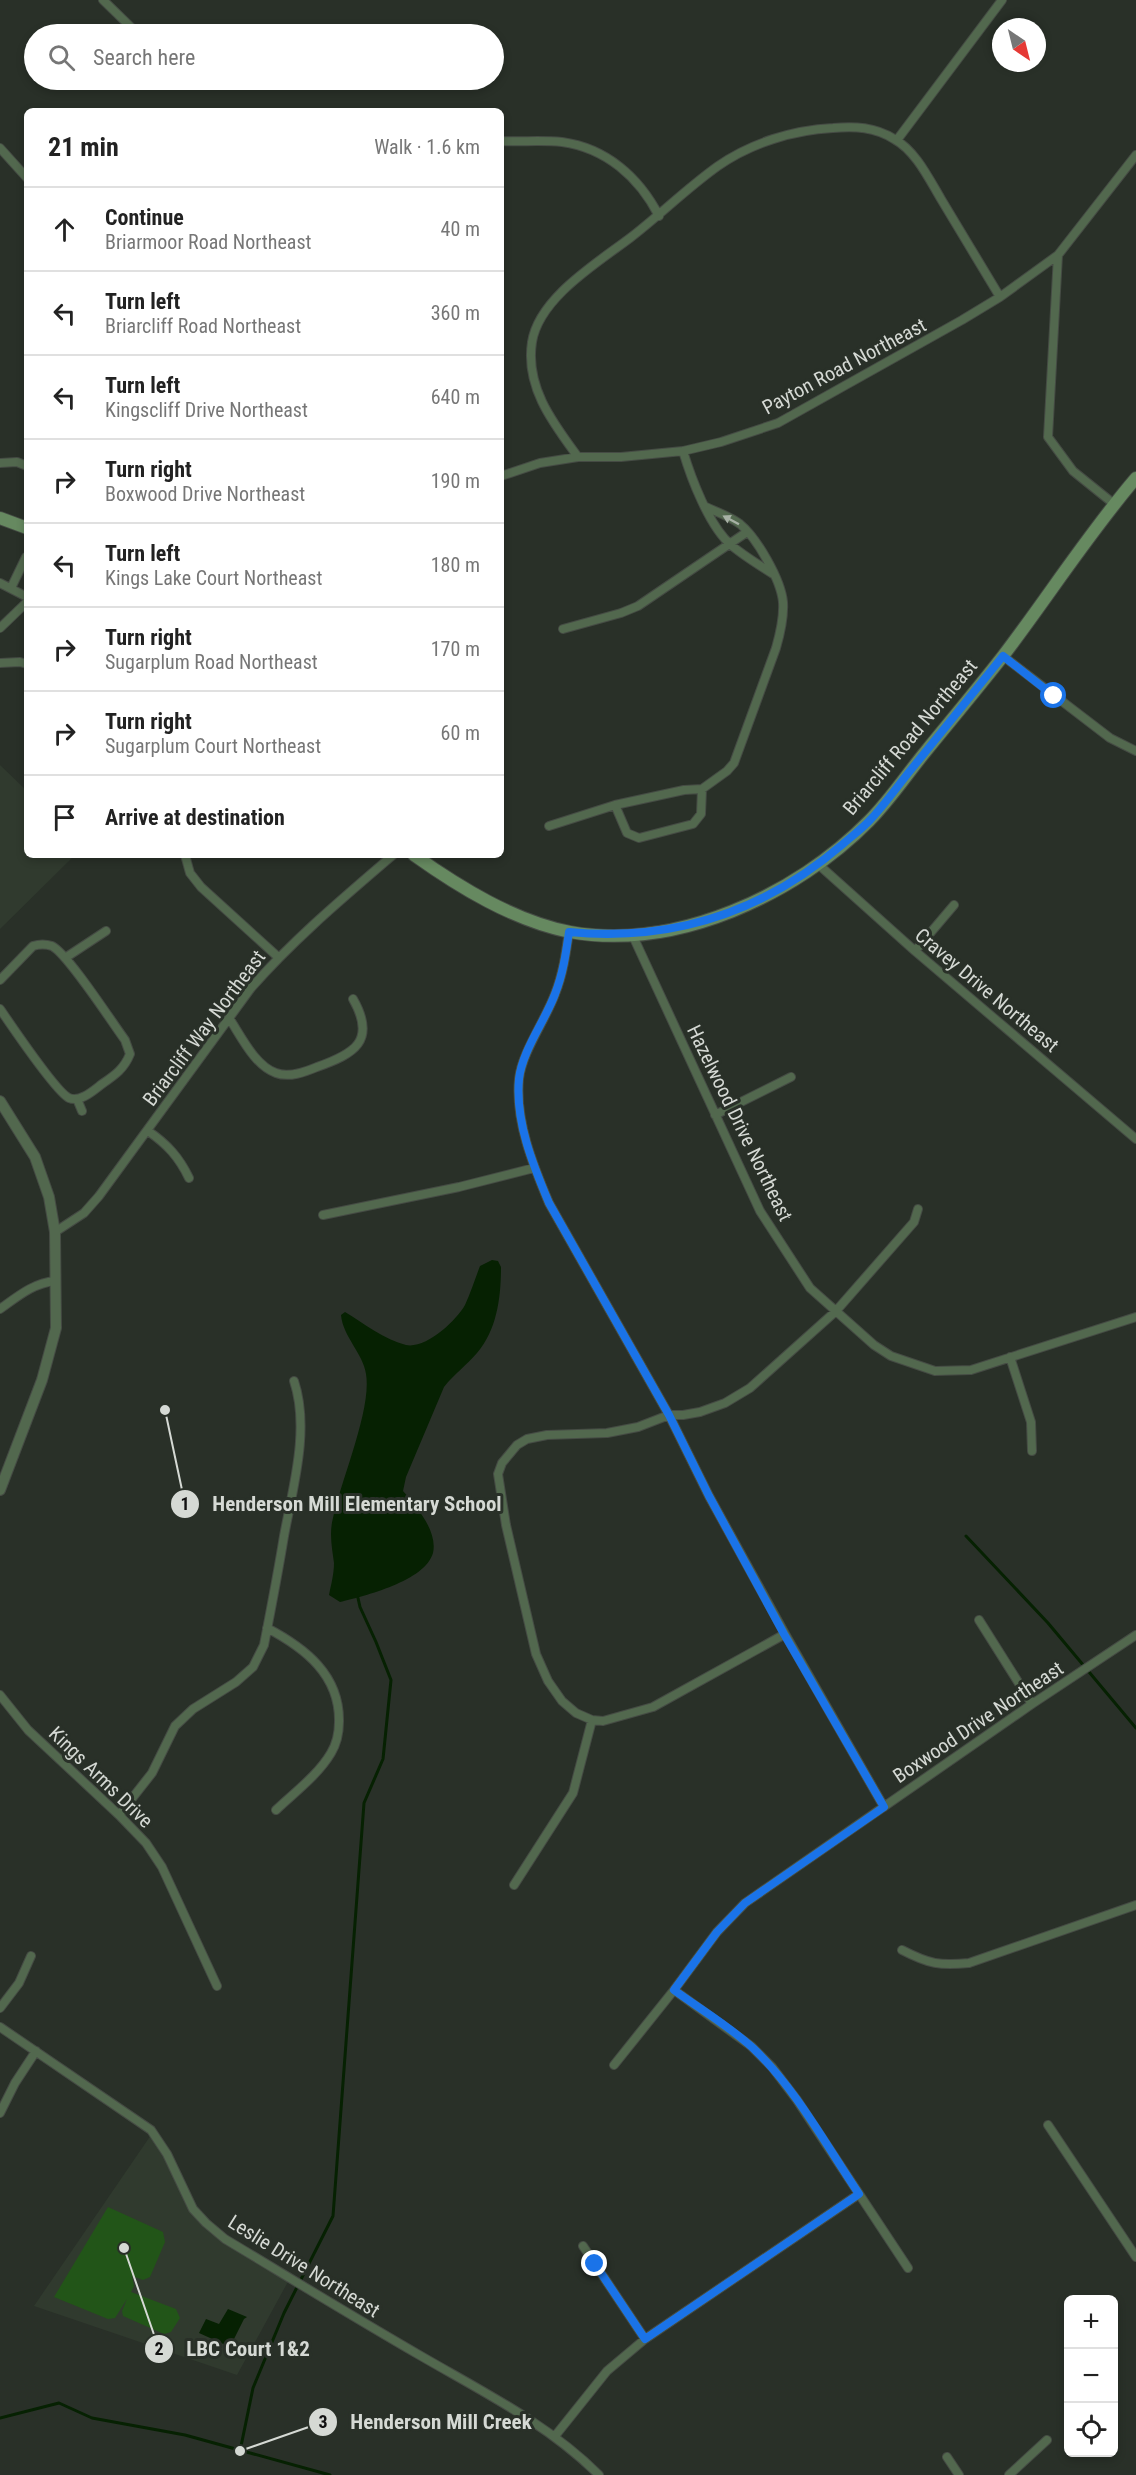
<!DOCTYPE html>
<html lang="en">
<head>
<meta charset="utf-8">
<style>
	body { margin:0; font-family:"Roboto Condensed",sans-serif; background:#f2f2f2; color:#222 }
	.controls { position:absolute; right:18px; bottom:18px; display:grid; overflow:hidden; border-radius:9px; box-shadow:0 3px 9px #0003 }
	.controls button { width:54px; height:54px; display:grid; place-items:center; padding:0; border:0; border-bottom:2px solid #e0e0e0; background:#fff; color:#222; font:30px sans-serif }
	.compass { position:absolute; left:992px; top:18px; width:54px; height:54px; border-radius:50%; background:#fff; box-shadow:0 3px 9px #0003; rotate:145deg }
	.stop { position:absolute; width:18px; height:18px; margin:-14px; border:4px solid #1a73e8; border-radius:50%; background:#fff }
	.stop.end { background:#1a73e8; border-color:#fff; box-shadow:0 2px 6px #0008 }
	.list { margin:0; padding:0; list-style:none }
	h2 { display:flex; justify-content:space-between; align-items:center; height:78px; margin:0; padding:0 24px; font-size:26px }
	h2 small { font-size:20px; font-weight:400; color:#767676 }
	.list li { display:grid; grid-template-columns:39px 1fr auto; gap:18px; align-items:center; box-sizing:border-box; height:84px; padding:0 24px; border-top:2px solid #e0e0e0 }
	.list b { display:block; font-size:22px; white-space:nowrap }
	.list p { margin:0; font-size:20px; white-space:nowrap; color:#767676 }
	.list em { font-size:20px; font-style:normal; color:#767676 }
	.icon { flex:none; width:33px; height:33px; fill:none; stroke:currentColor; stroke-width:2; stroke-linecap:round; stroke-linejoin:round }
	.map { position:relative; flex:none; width:1136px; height:2475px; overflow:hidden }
	.search { position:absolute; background:#fff; box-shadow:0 3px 9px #0003; left:24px; top:24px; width:480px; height:66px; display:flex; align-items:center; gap:15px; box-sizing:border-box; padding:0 21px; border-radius:33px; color:#767676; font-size:22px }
	.panel { position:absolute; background:#fff; box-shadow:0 3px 9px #0003; left:24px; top:108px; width:480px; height:750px; border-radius:9px }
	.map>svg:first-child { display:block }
	.built { fill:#303a2e }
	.green { fill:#225518 }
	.water { fill:#062102 }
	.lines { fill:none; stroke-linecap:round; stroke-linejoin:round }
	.stream { stroke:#062102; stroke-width:3 }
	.minor-casing { stroke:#454b44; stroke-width:10 }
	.tertiary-casing { stroke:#454b44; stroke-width:12 }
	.secondary-casing { stroke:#454b44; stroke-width:14 }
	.minor { stroke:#52684e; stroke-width:8 }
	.tertiary { stroke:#52684e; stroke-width:10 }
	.secondary { stroke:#668960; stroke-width:12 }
	.oneway { fill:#a7b1a5 }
	.route { stroke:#1a73e8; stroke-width:8 }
	.labels { text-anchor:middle; stroke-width:6; stroke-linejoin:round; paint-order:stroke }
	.street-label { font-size:20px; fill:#d5d9d4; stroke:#293028 }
	.leader { fill:none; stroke:#d5d9d4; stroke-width:2 }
	.callout-dot { fill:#d5d9d4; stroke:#293028; stroke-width:2 }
	.mark-label { font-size:18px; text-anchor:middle; font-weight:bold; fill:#111 }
	.callout-label { font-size:21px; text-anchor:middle; font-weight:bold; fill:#d5d9d4; stroke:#293028; stroke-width:6; stroke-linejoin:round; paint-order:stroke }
</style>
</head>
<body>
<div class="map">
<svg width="1136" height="2475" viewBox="0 0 1136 2475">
	<rect width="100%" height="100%" fill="#293028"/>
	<path class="built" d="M0,765L27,791V855H75L0,929Z
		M151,2135L202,2223L290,2278L237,2375L34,2306Z"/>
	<path class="green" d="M108,2207L163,2232L165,2242L150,2277L143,2280L132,2276L134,2286L131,2292L176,2309L180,2318L171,2332L164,2334L123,2316L122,2311L127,2299L115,2318L108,2319L54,2297Z"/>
	<path class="water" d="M492,1260L498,1261L501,1267C501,1297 497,1330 477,1353C467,1365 454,1374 444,1387L406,1477L403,1491C416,1506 438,1531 433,1553C425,1581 365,1596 340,1602L329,1595C331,1585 334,1574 334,1563C332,1548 329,1533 333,1518C341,1480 372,1409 366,1374C363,1353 343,1337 341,1315L345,1312C363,1323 385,1340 406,1345C426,1349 456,1321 465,1305C471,1292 475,1279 480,1266Z
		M228,2309L247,2317L244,2319L230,2347L199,2333L206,2319L219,2324Z"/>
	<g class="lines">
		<path class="stream" d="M966,1536L1048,1623L1136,1728
			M0,2418L59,2403L92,2418L185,2435L330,2475
			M240,2451L253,2388L284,2313L333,2216L364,1803L383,1759L391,1680L376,1642L360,1607L358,1598"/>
		<g class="minor-casing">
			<path id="minor" d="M103,0L138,34
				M897,140L1002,0
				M501,141C521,142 542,140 562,142C606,148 639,177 659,216
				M0,148L27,178
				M1058,255L1048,437L1073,471L1114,504
				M683,451C691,478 709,526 731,545C744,556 759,565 773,574
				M578,457C553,423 525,387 532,342C539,298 597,263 630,238C660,215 687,188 718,166C751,143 793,130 833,128C855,126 875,127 894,139C916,151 929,179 941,199C961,232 980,264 1000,297
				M0,463L17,462L27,466
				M501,476L540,463L578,457H621L683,451L721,442L778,423L962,320L1000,297L1058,255L1136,155
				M0,583L27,597
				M11,588L26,557
				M0,628L27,602
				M563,629L621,613L638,606L747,532
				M1003,656L1110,738L1136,751
				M0,663L20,662L27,664
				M615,805L627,833L639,838L693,824L701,814L702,789
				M549,826L615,805L684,790L702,789L727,771L734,763L776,648C780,634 784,616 783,602C781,580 757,538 740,524C731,517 717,512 706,507
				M185,855L190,873L201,887L278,957
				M819,865L915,951L1136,1139
				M569,931C566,953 563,974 555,994C545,1021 522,1052 519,1079C515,1121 533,1165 549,1203L669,1415L709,1496L785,1634L884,1807
				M632,934L760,1211L810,1288L874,1345L891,1356L935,1371L971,1370L1136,1317
				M915,951L954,905
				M65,958L106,931
				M0,980L33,946C39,944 46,944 52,946C68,954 111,1021 125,1040L130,1054C124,1069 115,1075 102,1084C94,1090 80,1103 69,1098C56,1092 11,1025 0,1009
				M229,1018C241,1036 255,1066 276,1073C289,1078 305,1072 317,1067C354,1054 377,1041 353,999
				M77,1099L82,1111
				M715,1115L791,1077
				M148,1131C167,1144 179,1157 189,1178
				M323,1215L459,1187L534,1168
				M55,1232L84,1213L99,1196L251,988C294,939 343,898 393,855
				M0,1309C17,1297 33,1283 55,1281
				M1010,1357L1031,1422L1032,1451
				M979,1620L1032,1704
				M267,1628C305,1648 340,1675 339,1722C339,1733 337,1743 331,1753C318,1775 295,1792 276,1810
				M785,1634L653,1707L603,1721L592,1720L576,1713L562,1701L548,1681L536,1654L506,1525L498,1474L502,1463L517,1445L527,1439L547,1435L607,1433L638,1427L669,1415H683L700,1412L725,1403L750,1388L836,1311L914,1222L918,1209
				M0,1695L28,1730L119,1815L146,1843L162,1867L217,1986
				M119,1815L152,1773L175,1726L193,1709L236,1682L253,1667L264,1645C271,1609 278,1573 284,1536C293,1487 310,1429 294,1381
				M514,1885L573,1793L592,1720
				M902,1950C929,1964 940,1966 969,1963L1136,1905
				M674,1990L751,2046L772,2067L797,2100L908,2268
				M0,2008L19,1983L31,1956
				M0,2027L151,2130L167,2154L193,2209L206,2223L225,2239C290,2278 355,2318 421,2356C483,2392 548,2424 599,2475
				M614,2065L674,1990L717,1932L745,1903L1032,1704L1136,1635
				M0,2113L15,2083L36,2051
				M1048,2125L1136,2257
				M583,2246L645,2339
				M555,2436L607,2371L645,2339L859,2194
				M947,2457L959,2475
				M1009,2475L1047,2440"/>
		</g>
		<g class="tertiary-casing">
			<path id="tertiary" d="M0,1101L35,1157L49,1197L55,1232L56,1328L42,1380L0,1490"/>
		</g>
		<g class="secondary-casing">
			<path id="secondary" d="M0,518L27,528
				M414,855C459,887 514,921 570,932C676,951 796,895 869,821C890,800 907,774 926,751C952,719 978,688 1003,656C1048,597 1088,534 1136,478"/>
		</g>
		<use href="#minor" class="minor"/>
		<use href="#tertiary" class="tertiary"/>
		<use href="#secondary" class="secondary"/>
	</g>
	<defs><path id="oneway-solid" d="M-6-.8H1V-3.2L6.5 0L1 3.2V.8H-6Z" transform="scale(1.5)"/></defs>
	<use class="oneway" href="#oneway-solid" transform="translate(731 520) rotate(-152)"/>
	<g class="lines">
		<path class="route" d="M595,2264L645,2339L859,2194C826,2145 796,2089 753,2048C729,2026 700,2009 674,1990L717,1932L745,1903L884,1807L784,1634L709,1496L669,1415L549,1203C533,1165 515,1121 519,1079C522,1051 545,1021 555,994C563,974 566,953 569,932C673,942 764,912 843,844C852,836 863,828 871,819C886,803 899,784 914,766C944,729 973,693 1003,656L1054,696"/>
	</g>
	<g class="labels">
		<g class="street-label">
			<text transform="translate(844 366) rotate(-28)" y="7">Payton Road Northeast</text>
			<text transform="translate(910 737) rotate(-50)" y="7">Briarcliff Road Northeast</text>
			<text transform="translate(987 990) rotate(40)" y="7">Cravey Drive Northeast</text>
			<text transform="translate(204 1028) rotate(-53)" y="7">Briarcliff Way Northeast</text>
			<text transform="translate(740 1123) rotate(64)" y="7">Hazelwood Drive Northeast</text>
			<text transform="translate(978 1722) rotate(-34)" y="7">Boxwood Drive Northeast</text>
			<text transform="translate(101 1777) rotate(44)" y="7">Kings Arms Drive</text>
			<text transform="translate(304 2266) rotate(32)" y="7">Leslie Drive Northeast</text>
		</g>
	</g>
	<path class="leader" d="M165 1410L185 1504M124 2248L159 2349M240 2451L323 2422"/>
	<g class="callout-dot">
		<circle cx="165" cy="1410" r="6"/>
		<circle cx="124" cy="2248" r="6"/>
		<circle cx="240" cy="2451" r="6"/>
		<circle cx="185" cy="1504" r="15"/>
		<circle cx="159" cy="2349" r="15"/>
		<circle cx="323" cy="2422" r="15"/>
	</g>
	<g class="mark-label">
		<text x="185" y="1510">1</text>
		<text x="159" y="2355">2</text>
		<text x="323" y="2428">3</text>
	</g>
	<g class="callout-label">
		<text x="357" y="1511">Henderson Mill Elementary School</text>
		<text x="248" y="2356">LBC Court 1&amp;2</text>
		<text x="441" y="2429">Henderson Mill Creek</text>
	</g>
</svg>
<div class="controls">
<button>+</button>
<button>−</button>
<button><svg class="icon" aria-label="locate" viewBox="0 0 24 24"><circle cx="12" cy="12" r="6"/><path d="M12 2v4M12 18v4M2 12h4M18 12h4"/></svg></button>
</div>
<svg class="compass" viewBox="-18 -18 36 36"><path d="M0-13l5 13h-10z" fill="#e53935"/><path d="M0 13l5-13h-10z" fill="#767676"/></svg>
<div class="stop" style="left:1054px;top:696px"></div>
<div class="stop end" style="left:595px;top:2264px"></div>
<div class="search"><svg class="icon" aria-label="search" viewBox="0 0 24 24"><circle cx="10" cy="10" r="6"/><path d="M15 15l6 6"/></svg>Search here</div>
<section class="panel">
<h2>21 min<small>Walk · 1.6 km</small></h2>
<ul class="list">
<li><svg class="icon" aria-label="ahead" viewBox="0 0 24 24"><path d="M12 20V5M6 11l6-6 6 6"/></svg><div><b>Continue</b><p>Briarmoor Road Northeast</p></div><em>40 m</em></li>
<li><svg class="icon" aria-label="left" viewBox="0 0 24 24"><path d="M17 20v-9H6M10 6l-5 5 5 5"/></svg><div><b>Turn left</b><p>Briarcliff Road Northeast</p></div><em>360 m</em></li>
<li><svg class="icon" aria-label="left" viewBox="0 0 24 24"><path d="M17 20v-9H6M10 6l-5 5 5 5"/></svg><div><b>Turn left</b><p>Kingscliff Drive Northeast</p></div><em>640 m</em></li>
<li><svg class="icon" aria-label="right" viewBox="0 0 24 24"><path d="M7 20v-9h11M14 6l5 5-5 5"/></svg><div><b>Turn right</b><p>Boxwood Drive Northeast</p></div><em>190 m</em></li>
<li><svg class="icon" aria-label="left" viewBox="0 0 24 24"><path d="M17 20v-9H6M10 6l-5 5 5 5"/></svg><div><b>Turn left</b><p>Kings Lake Court Northeast</p></div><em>180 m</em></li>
<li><svg class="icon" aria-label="right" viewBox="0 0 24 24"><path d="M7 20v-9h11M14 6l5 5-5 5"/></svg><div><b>Turn right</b><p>Sugarplum Road Northeast</p></div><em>170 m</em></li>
<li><svg class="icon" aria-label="right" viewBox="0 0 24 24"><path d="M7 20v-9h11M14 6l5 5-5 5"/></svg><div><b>Turn right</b><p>Sugarplum Court Northeast</p></div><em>60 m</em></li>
<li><svg class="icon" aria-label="arrive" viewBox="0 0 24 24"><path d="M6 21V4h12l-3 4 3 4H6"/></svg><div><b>Arrive at destination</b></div></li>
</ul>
</section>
</div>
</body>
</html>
